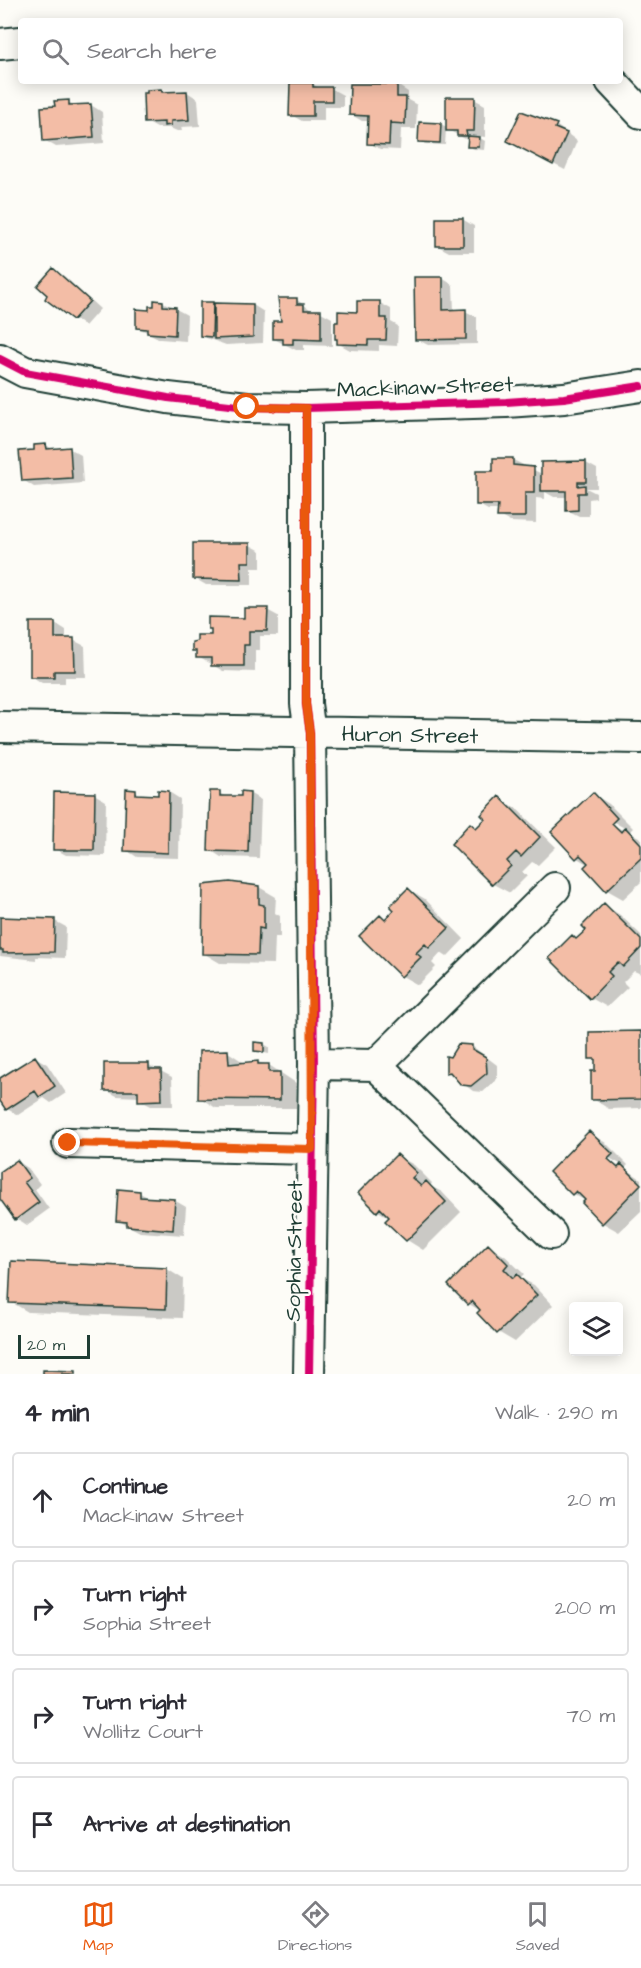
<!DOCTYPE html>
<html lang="en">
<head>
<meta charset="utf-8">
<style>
	body { margin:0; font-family:"Architects Daughter",sans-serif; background:#f2f2f3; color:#2b2b33 }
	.controls { position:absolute; right:18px; bottom:18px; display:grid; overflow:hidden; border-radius:6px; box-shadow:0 3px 15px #0003 }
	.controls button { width:54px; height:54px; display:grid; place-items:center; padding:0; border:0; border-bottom:2px solid #e1e1e2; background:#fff; color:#2b2b33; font:30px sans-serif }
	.scale { position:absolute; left:18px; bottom:15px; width:72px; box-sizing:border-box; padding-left:6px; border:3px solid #1f3d34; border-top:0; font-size:16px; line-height:21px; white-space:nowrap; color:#1f3d34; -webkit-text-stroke:4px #fdfcf7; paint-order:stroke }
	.stop { position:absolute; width:18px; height:18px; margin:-14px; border:4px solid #ea580c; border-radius:50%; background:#fff }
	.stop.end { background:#ea580c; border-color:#fff; box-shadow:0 2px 6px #0008 }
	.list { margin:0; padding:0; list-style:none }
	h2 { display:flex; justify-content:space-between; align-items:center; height:78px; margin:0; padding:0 24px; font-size:26px }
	h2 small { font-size:20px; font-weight:400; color:#7c7c81 }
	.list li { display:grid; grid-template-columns:39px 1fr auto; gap:18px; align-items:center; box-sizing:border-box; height:96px; margin:0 12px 12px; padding:0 12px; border:2px solid #e1e1e2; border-radius:6px }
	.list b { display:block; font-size:22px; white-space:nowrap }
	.list p { margin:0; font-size:20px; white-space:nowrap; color:#7c7c81 }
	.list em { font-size:20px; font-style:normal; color:#7c7c81 }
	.icon { flex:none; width:33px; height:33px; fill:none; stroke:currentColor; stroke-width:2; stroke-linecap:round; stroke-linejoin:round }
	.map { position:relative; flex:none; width:641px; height:1374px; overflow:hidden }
	.search { position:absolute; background:#fff; box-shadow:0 3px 15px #0003; left:18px; right:18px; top:18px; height:66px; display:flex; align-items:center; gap:15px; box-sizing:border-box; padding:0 21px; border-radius:6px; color:#7c7c81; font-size:22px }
	.sheet { height:510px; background:#fff }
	nav { display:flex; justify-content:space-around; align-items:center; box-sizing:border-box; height:84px; border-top:2px solid #e1e1e2; background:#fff; font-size:16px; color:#7c7c81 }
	nav a { display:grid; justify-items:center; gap:3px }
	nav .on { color:#ea580c }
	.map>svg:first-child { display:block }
	.shadow { fill:#0003; fill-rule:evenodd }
	.building { fill:#f3bda6; stroke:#1f3d34; stroke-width:1.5 }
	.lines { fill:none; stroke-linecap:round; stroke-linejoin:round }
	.minor-casing { stroke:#1f3d34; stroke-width:34 }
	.minor { stroke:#fdfcf7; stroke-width:30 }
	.cycleway-casing { stroke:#fdfcf7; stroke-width:11 }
	.cycleway { stroke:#d6006c; stroke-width:8 }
	.route { stroke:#ea580c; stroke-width:8 }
	.labels { text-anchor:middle; stroke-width:5; stroke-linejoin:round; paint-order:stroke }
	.street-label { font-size:22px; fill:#1f3d34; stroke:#fdfcf7 }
</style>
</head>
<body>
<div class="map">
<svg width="641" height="1374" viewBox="0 0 641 1374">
	<rect width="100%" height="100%" fill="#fdfcf7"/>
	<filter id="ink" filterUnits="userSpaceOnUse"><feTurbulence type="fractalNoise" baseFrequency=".0167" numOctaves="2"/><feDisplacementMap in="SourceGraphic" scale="12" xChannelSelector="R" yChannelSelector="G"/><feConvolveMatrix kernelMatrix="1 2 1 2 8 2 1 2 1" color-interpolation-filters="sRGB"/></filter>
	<g filter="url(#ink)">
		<path class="shadow" d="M313,84L320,89H332L343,95V107H324V121H302L291,115Z
			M397,85L408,92V100L417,105L416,129H401L400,150L380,149L369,143L370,121H362L350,114Z
			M148,92H187L198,99L200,126L181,127L182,131H177L170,128H157L146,122Z
			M474,99L485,105V137L477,136L485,141L484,150L474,149L468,146L469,141L446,129L445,145L425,144L420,141L441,124L448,128Z
			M68,102L76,106L91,105L102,112L104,143L56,147L44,140L56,108Z
			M556,125L577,141L565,170L520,147Z
			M462,219L474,226V252H449L438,246Z
			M53,270L64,276L100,309L85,326L56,307L39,286Z
			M442,278L453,285L454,311H465L477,317V344L428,345L416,339Z
			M279,299L297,300L314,312H321L332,318V346L304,345V350H296L274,339L283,323Z
			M163,302L187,315L186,341L160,339L137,327L150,311Z
			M212,303L253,305L264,312L263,343L226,345L201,336Z
			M380,303L391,309V322L398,326L397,346L379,345V351L350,350L339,344V340L358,313Z
			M46,445L54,450L70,449L81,455L83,483L34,487L23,480L36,451Z
			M513,460L542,474V463H586L597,469V488H586L596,493V498L589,499V516H579L567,510V497H554L545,492V499L536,498V523L510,522L499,516V510H488L477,504L494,473Z
			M250,545L261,551V568H252V585H206L194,578Z
			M267,610L278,616V636H260V650H255V672L223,671L198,657V653L194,650L212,637V630L209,628L246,619Z
			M55,623L66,630V640H73L85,646L86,677H65V683H42L31,676Z
			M135,791L143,796H160L169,792L180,799L179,858L137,857L126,850Z
			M219,793L227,797L242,798L249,793L261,800L259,858L221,857L210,850Z
			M94,794L106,801L105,856L66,855L55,849Z
			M593,794L609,804L633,828L629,832L641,838V882L623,899L607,890L589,865L577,858ZM607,818L626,829L624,831L605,820Z
			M499,798L516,808L556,847L538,865L532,862L522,872L527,876L510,893L493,884L477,829Z
			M259,887L276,897L275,913L280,916V937H275L274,964L220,963L203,953Z
			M408,889L425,899L464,939L447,957L441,953L432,963L436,967L418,985L402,976L381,917L386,920Z
			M604,905L620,915L641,935V974L634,971L623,982L628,987L607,1007L591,998L577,940Z
			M0,918L55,921L66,927L65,958L36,957V960L0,956Z
			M641,1032V1108L609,1109L593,1099L596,1061L591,1058Z
			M264,1044L269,1047V1054L255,1051Z
			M472,1046L497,1065V1079L483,1092L473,1091L447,1072Z
			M228,1052L245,1063L257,1062L269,1065L296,1083V1108H216L200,1098Z
			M35,1057L47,1064L66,1093L51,1103L44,1098L18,1115L7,1109L0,1099V1080Z
			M106,1065H149L172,1077L173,1106H151L139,1100L140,1097L117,1096L105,1090Z
			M589,1133L606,1143L628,1165L625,1168L641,1179V1211L619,1232L603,1223L586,1201L573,1194L551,1172ZM602,1154L622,1165L620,1167L601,1156Z
			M398,1156L414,1165L432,1183L430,1186L442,1192L461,1212L423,1250L407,1240L390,1218L378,1211Z
			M17,1161L28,1168L40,1184L35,1189L49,1209L27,1225L16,1218L0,1197V1173Z
			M140,1193L151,1199L174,1200L186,1207L184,1235L140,1232L117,1220Z
			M488,1246L505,1256L524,1274L520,1278L534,1285L553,1305L515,1342L498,1332L481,1311L469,1304Z
			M167,1269L183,1279L182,1318L28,1312L11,1302Z"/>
		<path class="building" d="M290,83H313V87H332V101H313V116H289Z
			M350,84H397V97H406L405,124L391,123L390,121L389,145L367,144L368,116L349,115Z
			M161,89L162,92L187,91L189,120L171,121V125L164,126V122L144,123L143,93H147V90Z
			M446,97H475L474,131H466L467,136H457V131H446Z
			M69,100V105L91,104L94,137L43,141L41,107L55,106L54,101Z
			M521,111L557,124L555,128L567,133L553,165L507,141Z
			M419,122L441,123L440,143L418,142Z
			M468,136L480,137L479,147H467Z
			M436,218H463V246H436Z
			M53,268L90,301L73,320L45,299L47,295L37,286Z
			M414,277H443V310L466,309V339L415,340Z
			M278,298H297V304H304V310H321V340L293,339V344H283V339H273V321H281Z
			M154,300L163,301V306L176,307L175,335L147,333V329L136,328V309L149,310V306H154Z
			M357,301H380V318H387L386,340H368V345L337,344V339H335V322H338V311L357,312Z
			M200,302H213L212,337L200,336Z
			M214,303L253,304V337L214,339Z
			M46,444L47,449L70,447L72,478L22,481L19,451L34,450V445Z
			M493,458H513V465L534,467V493H525V517H497L498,505H476V471H493Z
			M586,461V482H578V486L585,485V493H578V510L566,511V491H541V462Z
			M193,543H250V562H241L242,580L193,579Z
			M244,608H268L267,631H249V645H244V666H211V658H196V651H192V642L197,641V635H211V629H208V617L244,618Z
			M30,622H55V638H74L75,671H54V677H30Z
			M126,789L136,790V794L158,795V790L169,791L168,853L124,851Z
			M210,791H220V796H241V791L250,792L248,852L208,851Z
			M54,792L95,793L94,850H53Z
			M593,792L617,818L612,823L621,832L625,827L641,844V858L606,891L584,867L588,863L580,855L576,859L551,832Z
			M499,796L540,837L521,857L516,852L507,861L511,866L492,885L451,844L470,823L476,828L485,819L481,815Z
			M230,882L259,886V904L264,905V929L259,928L258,955L202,954L203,885Z
			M408,888L449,928L429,948L425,944L416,953L421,957L401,977L359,936L380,915L385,920L394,910L390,906Z
			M604,903L641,940V948L623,967L618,962L608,972L612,976L590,999L549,958L572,935L576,939L586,930L582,926Z
			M0,917L55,919L54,952L3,953V950H0Z
			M641,1031V1099L591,1100V1071H595V1059H589V1032Z
			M254,1042L264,1043V1052L254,1051Z
			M458,1044L472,1045V1049L486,1057L487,1073L471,1086L461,1085L450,1072L446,1073V1056L450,1057Z
			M228,1050L229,1064L258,1061V1064H269V1072H280V1100L198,1099L199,1051Z
			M35,1056L55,1086L39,1097L35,1091L6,1110L0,1101V1078Z
			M104,1063H149V1069H161L162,1100L138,1101V1091H104Z
			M589,1131L613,1154L608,1159L618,1168L621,1164L641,1184L602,1224L582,1203L585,1200L576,1191L572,1195L549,1172Z
			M397,1154L417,1173L412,1178L421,1186L426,1181L446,1202L406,1241L385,1221L389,1217L380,1208L377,1212L358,1193Z
			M17,1160L30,1178L24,1182L39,1202L15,1220L0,1199V1172Z
			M118,1189L140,1191V1197L175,1199L173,1230L127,1226V1222L116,1221Z
			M488,1244L508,1264L504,1269L513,1278L517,1274L537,1295L497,1334L477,1313L480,1310L472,1301L468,1305L448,1285Z
			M11,1261L167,1268L166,1309L9,1303Z
			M43,1370L76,1371V1374H43Z"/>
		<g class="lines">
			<g class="minor-casing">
				<path id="minor" d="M0,44L21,42
					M611,81L641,113
					M0,359L25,372L168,398L247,407L306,408L506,402L564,398L641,386
					M306,408V704L310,733L314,1064L309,1374
					M0,727L641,738
					M314,1064L376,1065L551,1234
					M376,1065L555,888
					M68,1143L312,1149"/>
			</g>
			<use href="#minor" class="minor"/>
			<g class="cycleway-casing">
				<path id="cycleway" d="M0,359L25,372L168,398L247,407L306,408L506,402L564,398L641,386
					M306,408V704L310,733L314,1064L309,1374"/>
			</g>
			<use href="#cycleway" class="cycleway"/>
		</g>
	</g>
	<g class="lines" filter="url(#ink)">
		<path class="route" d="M68,1143L312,1149L310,733L306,704V408L247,407"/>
	</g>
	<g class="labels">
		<g class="street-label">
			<text transform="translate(425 386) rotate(-2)" y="8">Mackinaw Street</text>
			<text transform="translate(410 734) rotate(1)" y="8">Huron Street</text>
			<text transform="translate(293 1251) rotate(-89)" y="8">Sophia Street</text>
		</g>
	</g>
</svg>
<div class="controls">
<button><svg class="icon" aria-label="layers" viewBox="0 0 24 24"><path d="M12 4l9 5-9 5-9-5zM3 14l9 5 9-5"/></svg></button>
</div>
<div class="scale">20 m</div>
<div class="stop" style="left:247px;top:407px"></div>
<div class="stop end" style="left:68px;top:1143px"></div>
<div class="search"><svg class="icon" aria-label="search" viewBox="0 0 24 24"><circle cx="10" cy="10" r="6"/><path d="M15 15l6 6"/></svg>Search here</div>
</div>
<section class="sheet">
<h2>4 min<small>Walk · 290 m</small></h2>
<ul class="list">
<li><svg class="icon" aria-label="ahead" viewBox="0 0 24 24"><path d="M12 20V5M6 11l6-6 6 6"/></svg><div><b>Continue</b><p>Mackinaw Street</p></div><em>20 m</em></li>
<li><svg class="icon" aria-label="right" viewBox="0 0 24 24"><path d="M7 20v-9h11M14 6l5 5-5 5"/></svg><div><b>Turn right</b><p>Sophia Street</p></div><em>200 m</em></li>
<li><svg class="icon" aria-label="right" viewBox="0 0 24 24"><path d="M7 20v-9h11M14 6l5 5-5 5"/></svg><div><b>Turn right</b><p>Wollitz Court</p></div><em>70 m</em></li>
<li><svg class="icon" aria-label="arrive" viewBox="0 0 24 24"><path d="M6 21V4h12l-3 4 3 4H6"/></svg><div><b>Arrive at destination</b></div></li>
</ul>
</section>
<nav>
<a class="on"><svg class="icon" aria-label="map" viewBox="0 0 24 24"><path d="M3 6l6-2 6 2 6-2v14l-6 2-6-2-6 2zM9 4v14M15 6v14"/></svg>Map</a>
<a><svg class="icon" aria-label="directions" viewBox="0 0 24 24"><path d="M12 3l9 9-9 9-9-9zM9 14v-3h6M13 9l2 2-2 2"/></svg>Directions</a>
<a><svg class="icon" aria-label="saved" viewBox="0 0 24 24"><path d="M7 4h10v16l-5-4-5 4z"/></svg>Saved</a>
</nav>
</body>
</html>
